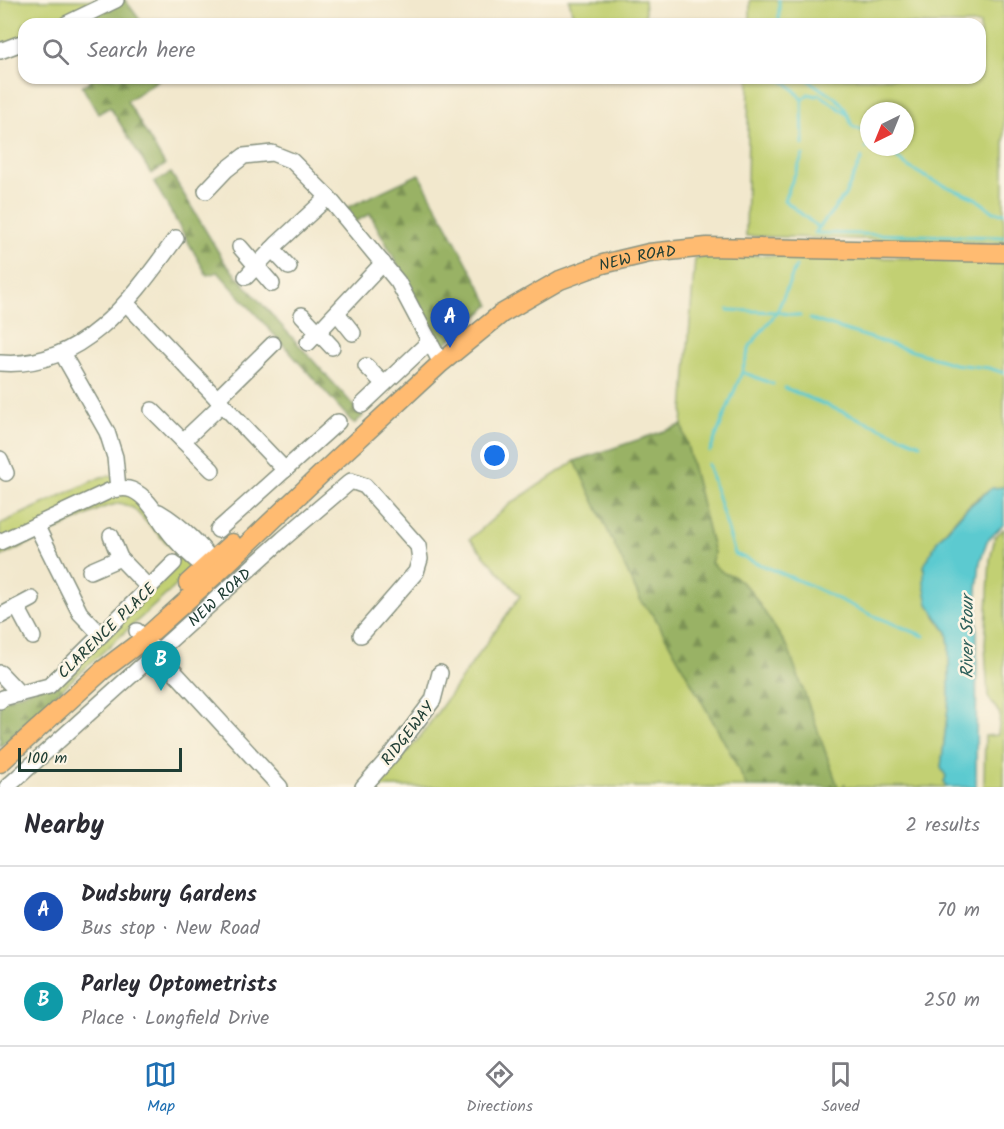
<!DOCTYPE html>
<html lang="en">
<head>
<meta charset="utf-8">
<style>
	body { margin:0; font-family:Kalam,sans-serif; background:#f7f7f7; color:#2b2b33 }
	.compass { position:absolute; left:860px; top:102px; width:54px; height:54px; border-radius:50%; background:#fff; box-shadow:0 2px 4px #0004; rotate:223deg }
	.scale { position:absolute; left:18px; bottom:15px; width:164px; box-sizing:border-box; padding-left:6px; border:3px solid #1f3d34; border-top:0; font-size:16px; line-height:21px; white-space:nowrap; color:#1f3d34; -webkit-text-stroke:4px #fcf5e5; paint-order:stroke }
	.you { position:absolute; left:495px; top:456px; width:21px; height:21px; margin:-15px; border:4px solid #fff; border-radius:50%; background:#1a73e8; box-shadow:0 0 0 9px #1a73e833 }
	.badge { display:grid; place-items:center; width:39px; height:39px; border-radius:50%; background:#1f6fb2; color:#fff; font-size:20px; font-weight:700 }
	.pin { position:absolute; translate:-50% -50px; filter:drop-shadow(0 2px 3px #0008) }
	.pin::after { content:''; position:absolute; top:32px; width:21px; height:18px; background:inherit; clip-path:polygon(0 0,100% 0,50% 100%) }
	.list { margin:0; padding:0; list-style:none }
	h2 { display:flex; justify-content:space-between; align-items:center; height:78px; margin:0; padding:0 24px; font-size:26px }
	h2 small { font-size:20px; font-weight:400; color:#7c7c81 }
	.list li { display:grid; grid-template-columns:39px 1fr auto; gap:18px; align-items:center; box-sizing:border-box; height:90px; padding:0 24px; border-top:2px solid #e1e1e2 }
	.list b { display:block; font-size:22px; white-space:nowrap }
	.list p { margin:0; font-size:20px; white-space:nowrap; color:#7c7c81 }
	.list em { font-size:20px; font-style:normal; color:#7c7c81 }
	.icon { flex:none; width:33px; height:33px; fill:none; stroke:currentColor; stroke-width:2; stroke-linecap:round; stroke-linejoin:round }
	.map { position:relative; flex:none; width:1004px; height:787px; overflow:hidden }
	.search { position:absolute; background:#fff; box-shadow:0 2px 4px #0004; left:18px; right:18px; top:18px; height:66px; display:flex; align-items:center; gap:15px; box-sizing:border-box; padding:0 21px; border-radius:18px; color:#7c7c81; font-size:22px }
	.sheet { height:258px; background:#fff }
	nav { display:flex; justify-content:space-around; align-items:center; box-sizing:border-box; height:84px; border-top:2px solid #e1e1e2; background:#fff; font-size:16px; color:#7c7c81 }
	nav a { display:grid; justify-items:center; gap:3px }
	nav .on { color:#1f6fb2 }
	.map>svg:first-child { display:block }
	.grass { fill:#c2d073; stroke:#708654; stroke-width:1.5; fill-rule:evenodd }
	.forest { fill:url(#forest-firs); stroke:#5c784c; stroke-width:1.5 }
	.water { fill:#5ccad0; stroke:#3e8482; stroke-width:1.5 }
	.lines { fill:none; stroke-linecap:round; stroke-linejoin:round }
	.stream { stroke:#5ccad0; stroke-width:3 }
	.minor-casing { stroke:#889280; stroke-width:18 }
	.major-casing { stroke:#889280; stroke-width:21 }
	.minor { stroke:#fff; stroke-width:15 }
	.major { stroke:#ffbb71; stroke-width:18 }
	.labels { text-anchor:middle; stroke-width:5; stroke-linejoin:round; paint-order:stroke }
	.street-label { font-size:16px; fill:#1f3d34; stroke:#fcf5e5 }
	.water-label { font-size:18px; font-style:italic; fill:#2e605b; stroke:#fcf5e5 }
</style>
</head>
<body>
<div class="map">
<svg width="1004" height="787" viewBox="0 0 1004 787">
	<defs>
		<pattern id="forest-firs" width="22" height="20" patternUnits="userSpaceOnUse" patternTransform="scale(1.5)"><rect width="22" height="20" fill="#99b265"/><path d="M5 1l3.5 6h-7zM16 11l3.5 6h-7z" fill="#7c9254"/></pattern>
	</defs>
	<rect width="100%" height="100%" fill="#fcf5e5"/>
	<filter id="ink" filterUnits="userSpaceOnUse"><feTurbulence type="fractalNoise" baseFrequency=".0167" numOctaves="2"/><feDisplacementMap in="SourceGraphic" scale="12" xChannelSelector="R" yChannelSelector="G"/><feConvolveMatrix kernelMatrix="1 2 1 2 8 2 1 2 1" color-interpolation-filters="sRGB"/></filter>
	<filter id="wash" filterUnits="userSpaceOnUse"><feTurbulence type="fractalNoise" baseFrequency=".008" numOctaves="4" result="noise"/><feDisplacementMap in="SourceGraphic" scale="24" xChannelSelector="R" yChannelSelector="G"/><feGaussianBlur stdDeviation="1.35" result="paint"/><feColorMatrix in="noise" values="0 0 0 0 0 0 0 0 0 0 0 0 0 0 0 0 0 1.4 0 .05"/><feComposite in="paint" operator="in"/></filter>
	<g filter="url(#wash)">
		<rect width="100%" height="100%" fill="#f2e8cd"/>
		<path class="grass" d="M0,0H116L66,24H24V42L0,51Z
			M569,0H644L646,24H575Z
			M750,0H1004V243L746,236L749,78H980V24H750ZM869,111H905V147H869Z
			M729,255L1004,260V487C976,489 955,521 937,541L935,616L947,632L949,645V699L941,767L946,776L944,782L946,787H846L845,784L842,787H838L788,648L750,590L734,576L725,574L711,563L714,553L682,425L695,258Z
			M575,461L642,603L653,614L730,752L747,787H377L420,737L520,596L470,539L510,504Z
			M117,475L127,488L200,564L62,689L53,682L180,557L133,508L120,503L102,508L0,557V524L101,477Z
			M1004,529V787H984L985,736L998,735L1000,714L988,697L985,645L990,560L995,537Z"/>
		<path class="forest" d="M116,0H125L143,24H70Z
			M95,78H161L127,101L165,165L151,174L110,107L98,114L82,86Z
			M171,173L225,263L363,416L354,424L218,272L207,275L154,182Z
			M419,174L490,305L442,346L370,214L354,222L346,208Z
			M682,425L714,553L711,563L725,574L734,576L750,590L788,648L838,787H747L730,752L653,614L642,603L575,461Z
			M53,682L62,689L0,747V701Z"/>
		<path class="water" d="M1004,487V524L987,541L980,562L977,590L976,787H946L944,782L946,776L941,768L949,699V645L947,632L928,604L924,584V566L937,541L965,510L992,488Z"/>
		<g class="lines">
			<path class="stream" d="M779,0V20L781,24
				M779,78L778,79C788,81 796,92 802,100
				M807,78C818,91 842,95 847,114
				M803,145L802,100L808,94L817,96L819,94L848,115L852,126L869,133
				M883,147L907,166L931,180L975,198L994,212L1004,213
				M866,148L869,144
				M803,155L784,200L819,228
				M815,233L1004,237
				M815,233L845,195L862,158
				M728,310L777,312L800,316
				M810,319L954,364L989,368L1004,373
				M742,372L773,384
				M785,388L920,444
				M710,451L742,372L750,346L777,312L796,266
				M708,464L735,554L807,584L869,614L924,636"/>
		</g>
	</g>
	<g filter="url(#ink)">
		<g class="lines">
			<g class="minor-casing">
				<g id="minor">
					<path d="M66,24L116,0"/>
					<path d="M0,51L24,42"/>
					<path d="M206,191L226,170L244,156L272,153L292,161L328,197L398,282L441,363"/>
					<path d="M240,247L272,284"/>
					<path d="M272,249L289,267"/>
					<path d="M246,277L278,243L328,197"/>
					<path d="M126,303L285,470"/>
					<path d="M337,313L353,333"/>
					<path d="M302,315L332,347"/>
					<path d="M308,343L383,263"/>
					<path d="M62,353L107,432L115,457L118,489"/>
					<path d="M0,363C83,370 133,297 176,238"/>
					<path d="M366,366L384,384"/>
					<path d="M217,399L273,344"/>
					<path d="M362,405L430,341"/>
					<path d="M152,410L212,470"/>
					<path d="M183,441L222,404"/>
					<path d="M0,459L6,473"/>
					<path d="M159,512C178,523 209,550 216,571"/>
					<path d="M36,525L80,613L101,635"/>
					<path d="M218,530L338,422"/>
					<path d="M111,536L120,558L149,588"/>
					<path d="M0,542L109,491C116,489 125,487 132,490C147,496 157,515 166,528C176,542 198,565 214,572"/>
					<path d="M90,571L120,558"/>
					<path d="M17,607L33,637"/>
					<path d="M0,616L32,599"/>
					<path d="M137,631L280,787"/>
					<path d="M0,673L20,694"/>
					<path d="M0,701L3,698L49,686L174,563"/>
					<path id="s1" d="M7,787L283,539L351,481L365,486L418,546L420,559L416,572L361,635"/>
					<path d="M363,787L393,753L433,700L440,673"/>
				</g>
			</g>
			<g class="major-casing">
				<g id="major">
					<path d="M188,583L232,543"/>
					<path id="s2" d="M0,763L103,670L144,639L217,573L336,460L441,363L501,314L560,280L603,264L649,253L707,247L1004,253"/>
				</g>
			</g>
			<use href="#minor" class="minor"/>
			<use href="#major" class="major"/>
		</g>
	</g>
	<g class="labels">
		<g class="street-label">
			<text dy="6" stroke="none"><textPath href="#s2" startOffset="822">NEW ROAD</textPath></text>
			<text dy="6" stroke="none"><textPath href="#s1" startOffset="285">NEW ROAD</textPath></text>
			<text transform="translate(106 630) rotate(-44)" y="6">CLARENCE PLACE</text>
			<text transform="translate(407 733) rotate(-52)" y="6">RIDGEWAY</text>
		</g>
		<g class="water-label">
			<text transform="translate(967 637) rotate(-90)" y="6">River Stour</text>
		</g>
	</g>
</svg>
<svg class="compass" viewBox="-18 -18 36 36"><path d="M0-13l5 13h-10z" fill="#e53935"/><path d="M0 13l5-13h-10z" fill="#7c7c81"/></svg>
<div class="scale">100 m</div>
<div class="you"></div>
<div class="pin badge" style="left:450px;top:348px;background:#1a4fb4">A</div>
<div class="pin badge" style="left:161px;top:691px;background:#0f9aa8">B</div>
<div class="search"><svg class="icon" aria-label="search" viewBox="0 0 24 24"><circle cx="10" cy="10" r="6"/><path d="M15 15l6 6"/></svg>Search here</div>
</div>
<section class="sheet">
<h2>Nearby<small>2 results</small></h2>
<ul class="list">
<li><span class="badge" style="background:#1a4fb4">A</span><div><b>Dudsbury Gardens</b><p>Bus stop · New Road</p></div><em>70 m</em></li>
<li><span class="badge" style="background:#0f9aa8">B</span><div><b>Parley Optometrists</b><p>Place · Longfield Drive</p></div><em>250 m</em></li>
</ul>
</section>
<nav>
<a class="on"><svg class="icon" aria-label="map" viewBox="0 0 24 24"><path d="M3 6l6-2 6 2 6-2v14l-6 2-6-2-6 2zM9 4v14M15 6v14"/></svg>Map</a>
<a><svg class="icon" aria-label="directions" viewBox="0 0 24 24"><path d="M12 3l9 9-9 9-9-9zM9 14v-3h6M13 9l2 2-2 2"/></svg>Directions</a>
<a><svg class="icon" aria-label="saved" viewBox="0 0 24 24"><path d="M7 4h10v16l-5-4-5 4z"/></svg>Saved</a>
</nav>
</body>
</html>
